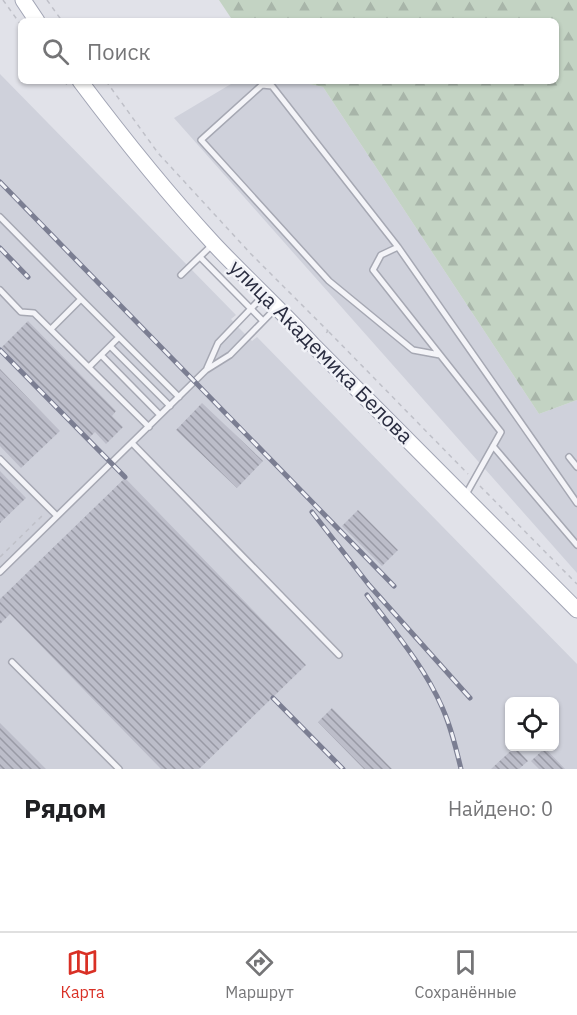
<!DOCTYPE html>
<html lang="ru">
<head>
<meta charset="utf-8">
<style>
	body { margin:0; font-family:"IBM Plex Sans",sans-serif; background:#f6f6f6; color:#202124 }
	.controls { position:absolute; right:18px; bottom:18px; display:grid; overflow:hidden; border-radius:9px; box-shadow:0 2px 4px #0004 }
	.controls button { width:54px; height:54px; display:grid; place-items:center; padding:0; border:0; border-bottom:2px solid #e0e0e0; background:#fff; color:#202124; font:30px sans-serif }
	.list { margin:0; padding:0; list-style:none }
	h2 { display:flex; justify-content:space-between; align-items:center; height:78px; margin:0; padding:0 24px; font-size:26px }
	h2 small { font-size:20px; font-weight:400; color:#757577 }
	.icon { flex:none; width:33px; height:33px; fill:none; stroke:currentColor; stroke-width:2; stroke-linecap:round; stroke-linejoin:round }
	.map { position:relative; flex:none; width:577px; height:769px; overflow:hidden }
	.search { position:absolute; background:#fff; box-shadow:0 2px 4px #0004; left:18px; right:18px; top:18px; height:66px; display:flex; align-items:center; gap:15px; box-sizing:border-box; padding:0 21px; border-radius:9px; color:#757577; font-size:22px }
	.sheet { height:162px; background:#fff }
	nav { display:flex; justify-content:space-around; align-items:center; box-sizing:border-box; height:84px; border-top:2px solid #e0e0e0; background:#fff; font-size:16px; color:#757577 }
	nav a { display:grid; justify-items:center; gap:3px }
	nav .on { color:#d93025 }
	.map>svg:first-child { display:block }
	.built { fill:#cfd1db; fill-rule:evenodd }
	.forest { fill:url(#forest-firs) }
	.building { fill:url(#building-back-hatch) }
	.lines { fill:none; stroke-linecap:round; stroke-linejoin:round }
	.service-casing { stroke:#a6a8b3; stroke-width:8 }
	.primary-casing { stroke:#a1a4b4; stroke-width:17 }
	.path { stroke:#bfc0c8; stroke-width:1.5; stroke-dasharray:4.5 4.5; stroke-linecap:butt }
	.service { stroke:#f4f4f8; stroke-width:5 }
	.primary { stroke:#fff; stroke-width:15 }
	.rail-casing { stroke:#7b7e92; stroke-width:5 }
	.rail { stroke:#f1f2f7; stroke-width:3; stroke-dasharray:9; stroke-linecap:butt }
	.labels { text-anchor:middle; stroke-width:5; stroke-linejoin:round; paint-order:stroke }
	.street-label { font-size:21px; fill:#2a2d40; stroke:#f1f2f7 }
</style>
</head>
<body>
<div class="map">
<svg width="577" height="769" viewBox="0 0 577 769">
	<defs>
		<pattern id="forest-firs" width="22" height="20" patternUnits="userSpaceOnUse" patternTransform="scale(1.5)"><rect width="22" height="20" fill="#c3d3c3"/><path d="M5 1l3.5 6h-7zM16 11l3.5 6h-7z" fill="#a8b5a9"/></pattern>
		<pattern id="building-back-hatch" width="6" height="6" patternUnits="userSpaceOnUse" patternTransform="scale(1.5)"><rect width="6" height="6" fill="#bcbdc9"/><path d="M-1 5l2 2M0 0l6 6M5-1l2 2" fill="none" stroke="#999aa5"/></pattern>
	</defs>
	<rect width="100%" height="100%" fill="#e1e2e9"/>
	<path class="built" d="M0,74L236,315L231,319L236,325L252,341L257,337L577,664V769H0ZM510,702H554V746H510Z
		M236,81H296L323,87L539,414L577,400V573L174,118Z"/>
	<path class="forest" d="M219,0H577V400L539,414L323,87L296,81H556V21H233Z"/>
	<path class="building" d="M28,321L116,411L112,416L123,427L106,444L95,432L89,438L0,349Z
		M0,369L60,431L21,468L0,446Z
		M202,403L263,461L237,488L176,430Z
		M0,471L26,498L0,523Z
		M125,478L306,665L199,769H161L10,614L0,624V599Z
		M358,510L398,550L382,566L342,526Z
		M332,708L392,769H364L318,722Z
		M0,723L46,769H0Z
		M515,747L528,761L519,769H491Z
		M545,748L565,769H539L531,761Z"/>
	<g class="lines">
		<g class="service-casing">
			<path id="service" d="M0,217L81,299
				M398,247L272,86L262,85L201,140L329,281L413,350L440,355
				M200,257L263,321
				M181,275L212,245
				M0,290L21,312L34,313L149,427
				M51,329L81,299L179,397
				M119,337L110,346L170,406
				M101,355L160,415
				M89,367L110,346
				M207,368L218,343L263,296
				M132,443L339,655
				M493,446L577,545
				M569,457L577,467
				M0,459L57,516
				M465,496L501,432L373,270L381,255L398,247L577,503
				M0,572L206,370L230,355L276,308
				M12,662L119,769"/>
		</g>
		<g class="primary-casing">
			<path id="primary" d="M23,0L37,21
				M80,81C122,137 166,192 214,244C246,278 281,310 313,345L577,610"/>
		</g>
		<path class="path" d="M3,0L21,25
			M47,0L62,21
			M64,81L69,87
			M106,81L158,153L251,254L328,331L323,336
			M329,332L468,474
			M480,486L577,584
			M0,557L45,513"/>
		<use href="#service" class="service"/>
		<use href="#primary" class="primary"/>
		<g class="rail-casing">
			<path id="rail" d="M0,182L394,586
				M0,248L28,277
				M0,350L125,477
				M312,512L369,585L470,698
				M367,595C394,631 424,666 442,707C451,727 456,748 461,769
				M273,698L343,769"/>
		</g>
		<use href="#rail" class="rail"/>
	</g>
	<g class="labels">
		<g class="street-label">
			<text transform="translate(321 352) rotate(45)" y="7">улица Академика Белова</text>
		</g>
	</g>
</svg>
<div class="controls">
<button><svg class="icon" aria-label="locate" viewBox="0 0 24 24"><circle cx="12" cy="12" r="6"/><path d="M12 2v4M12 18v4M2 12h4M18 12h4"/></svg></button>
</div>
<div class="search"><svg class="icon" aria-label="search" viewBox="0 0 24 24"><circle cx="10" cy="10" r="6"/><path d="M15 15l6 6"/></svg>Поиск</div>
</div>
<section class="sheet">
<h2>Рядом<small>Найдено: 0</small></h2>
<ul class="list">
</ul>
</section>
<nav>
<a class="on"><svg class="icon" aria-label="map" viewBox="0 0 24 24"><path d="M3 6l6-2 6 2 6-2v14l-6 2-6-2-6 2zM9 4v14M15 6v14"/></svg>Карта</a>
<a><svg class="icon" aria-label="directions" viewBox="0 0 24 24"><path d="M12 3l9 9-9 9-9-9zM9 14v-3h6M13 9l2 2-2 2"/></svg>Маршрут</a>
<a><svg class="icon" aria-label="saved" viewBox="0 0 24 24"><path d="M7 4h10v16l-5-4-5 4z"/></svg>Сохранённые</a>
</nav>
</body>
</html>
